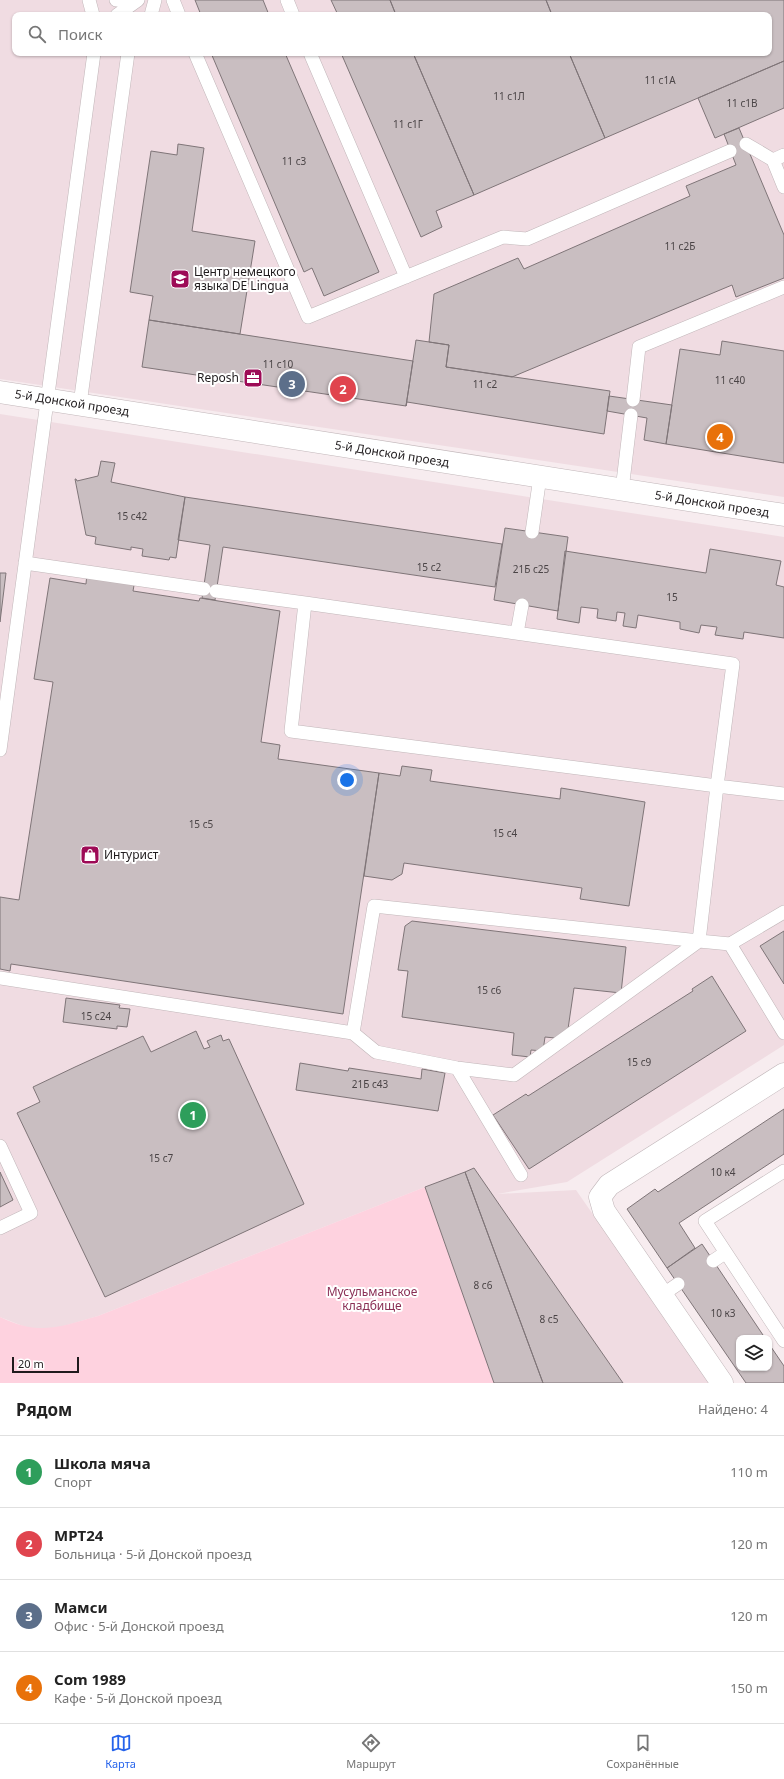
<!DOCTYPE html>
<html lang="ru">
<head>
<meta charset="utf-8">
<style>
	body { margin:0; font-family:"Noto Sans",sans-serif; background:#f2f2f2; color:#222 }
	.controls { position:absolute; right:12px; bottom:12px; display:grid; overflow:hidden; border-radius:8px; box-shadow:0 1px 3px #0004 }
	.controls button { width:36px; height:36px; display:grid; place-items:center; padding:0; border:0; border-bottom:1px solid #e0e0e0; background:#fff; color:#222; font:20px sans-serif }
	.scale { position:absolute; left:12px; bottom:10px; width:67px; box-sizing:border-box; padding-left:4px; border:2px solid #1f1b1d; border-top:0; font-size:11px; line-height:14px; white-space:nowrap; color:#1f1b1d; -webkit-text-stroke:3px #fff; paint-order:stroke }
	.you { position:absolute; left:347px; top:780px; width:14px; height:14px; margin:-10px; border:3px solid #fff; border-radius:50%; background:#1a73e8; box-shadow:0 0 0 6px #1a73e833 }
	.badge { display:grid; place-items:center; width:26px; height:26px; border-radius:50%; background:#2563eb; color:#fff; font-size:13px; font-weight:700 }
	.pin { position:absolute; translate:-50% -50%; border:2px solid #fff; box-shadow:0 1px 4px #0006 }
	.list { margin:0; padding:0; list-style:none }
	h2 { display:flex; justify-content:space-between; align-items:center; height:52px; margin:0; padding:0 16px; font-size:17px }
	h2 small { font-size:13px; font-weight:400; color:#767676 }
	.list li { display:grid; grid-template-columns:26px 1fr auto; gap:12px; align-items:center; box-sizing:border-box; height:72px; padding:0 16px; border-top:1px solid #e0e0e0 }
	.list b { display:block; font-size:15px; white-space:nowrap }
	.list p { margin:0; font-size:13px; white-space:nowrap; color:#767676 }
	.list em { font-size:13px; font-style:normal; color:#767676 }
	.icon { flex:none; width:22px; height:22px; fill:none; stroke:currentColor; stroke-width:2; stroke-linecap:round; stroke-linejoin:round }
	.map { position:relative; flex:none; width:784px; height:1383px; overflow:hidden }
	.search { position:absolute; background:#fff; box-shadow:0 1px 3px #0004; left:12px; right:12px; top:12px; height:44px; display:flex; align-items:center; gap:10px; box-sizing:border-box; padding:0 14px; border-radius:8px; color:#767676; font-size:15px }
	.sheet { height:340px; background:#fff }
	nav { display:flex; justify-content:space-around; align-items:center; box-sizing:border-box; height:56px; border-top:1px solid #e0e0e0; background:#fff; font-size:11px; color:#767676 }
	nav a { display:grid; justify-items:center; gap:2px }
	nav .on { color:#2563eb }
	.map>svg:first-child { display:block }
	.built { fill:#f0dce2; fill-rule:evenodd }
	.green { fill:#fed2df }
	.building { fill:#c9bec1; stroke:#7f7578 }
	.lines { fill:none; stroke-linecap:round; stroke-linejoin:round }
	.lane-casing { stroke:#c1b6b9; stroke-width:14 }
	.street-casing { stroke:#c1b6b9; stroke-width:23 }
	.lane { stroke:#fff; stroke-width:13 }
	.street { stroke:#fff; stroke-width:22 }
	.labels { text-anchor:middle; stroke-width:4; stroke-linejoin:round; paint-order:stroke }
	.number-label { font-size:10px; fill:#4a4446 }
	.poi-label { font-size:12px; fill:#1f1b1d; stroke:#fff; text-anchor:start }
	.street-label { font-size:12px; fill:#1f1b1d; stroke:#fff }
	.park-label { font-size:12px; fill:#8a2f55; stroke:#fff }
</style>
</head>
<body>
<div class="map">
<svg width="784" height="1383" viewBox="0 0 784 1383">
	<rect width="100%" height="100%" fill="#f7ecef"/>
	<path class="built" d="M0,0H784V497L0,379ZM15,15H769V53H15Z
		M0,414L784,537V1045L567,1182L497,1194L576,1190L710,1383H494L425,1187L98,1316L57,1328H28L0,1317Z"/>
	<path class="green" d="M425,1187L494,1383H0V1317C39,1336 59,1327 98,1316Z"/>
	<path class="building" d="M195,0H263L269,15H201Z
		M331,0H390L396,15H338Z
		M390,0H546L552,15H396Z
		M546,0H784V61L605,138L569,53H769V15H552Z
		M211,53H285L379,272L324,296L312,268L304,272Z
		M341,53H413L474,195L436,211L442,227L421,237Z
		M413,53H569L605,138L474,195Z
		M784,61V108L715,138L698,98Z
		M739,128L784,235V278L736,297L732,285L512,377L446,367L449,345L429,342L434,294L518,258L524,269L690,196L686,186L736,165L724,134Z
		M178,144L204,148L192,231L255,241L240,334L149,320L153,296L130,292L151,151L177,155Z
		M149,320L413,361L406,406L142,367Z
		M416,340L449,345L446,367L610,391L604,434L407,402L406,406Z
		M722,341L784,351V463L666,444L680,349L720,355Z
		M609,396L672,405L666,444L644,440L647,418L607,411Z
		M101,461L115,463L111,482L185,497L176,558L170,557L169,560L142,556L143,549L131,547V550L95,544L96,537L86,535L75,479H76L77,481L98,476Z
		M185,497L502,544L495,587L223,547L215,600L202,598L210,545L178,540Z
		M505,528L568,537L558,611L494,600Z
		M710,549L781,561L776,585L784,587V638L744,632L743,639L715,635L717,627L701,625L699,633L680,629V622L638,615L636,628L623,626L625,613L617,612L616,621L597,618L598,609L581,607L579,623L557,619L565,551L706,573Z
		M0,573H6L0,622Z
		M87,573L135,580L133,591L199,601L200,598L280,611L261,742L280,745L278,759L379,773L343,1014L11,964L10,971L0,969V897L19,900L53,682L34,679L50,578L86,584Z
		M402,766L432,770L430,781L560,799L561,788L645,802L629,906L580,899L582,888L404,863L402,874L392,880L364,876L379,773L400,776Z
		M412,921L626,947L621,993L574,988L568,1029L555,1038L545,1037L543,1051L531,1050L530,1057L512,1055L514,1033L402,1017L408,971L398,970L405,926Z
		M784,931V984L760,946Z
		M712,976L746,1031L529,1169L493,1115L526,1094L528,1096L693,991L692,989Z
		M66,998L120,1005L119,1008L130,1009L127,1027L117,1026V1029L63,1022Z
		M196,1031L204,1049L210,1047L207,1041L221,1035L223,1041L229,1039L304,1204L105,1297L17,1113L40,1102L33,1087L75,1067L143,1036L151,1052Z
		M300,1063L348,1071L349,1068L421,1079L422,1069L445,1073L438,1111L296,1090Z
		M784,1109V1154L679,1223L695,1248L667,1268L627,1209L655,1189L658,1192Z
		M474,1168L534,1255L623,1383H543L465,1172Z
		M0,1172L13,1200L0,1207Z
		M465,1172L543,1383H494L425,1187Z
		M702,1244L765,1338H739V1368H769V1344L784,1366V1383H746L667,1268Z"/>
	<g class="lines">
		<g class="lane-casing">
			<path id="lane" d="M89,0L93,15
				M116,0H127
				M173,0L179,15
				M287,0L293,15
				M117,15L138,0
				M151,15L155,0
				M195,53L308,317L503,237L527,239L730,151
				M310,53L406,277
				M746,144L773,160L784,187
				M773,160L784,155
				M633,400L639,347L784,287
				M80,404L128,53
				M622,490L631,415
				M532,532L540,477
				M25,563L204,589
				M305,603L733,664L717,786L784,794
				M517,633L522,605
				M0,750L94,53
				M730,944L784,912
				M0,978L353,1033L374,906L699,941L717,786L291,731L305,603L216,591
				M353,1033L376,1052L457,1068L514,1075L699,941L730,944L784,1033
				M457,1068L521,1175
				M0,1146L31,1213L0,1228
				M784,1171L705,1221L784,1341
				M713,1261L725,1253
				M662,1295L678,1284"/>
		</g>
		<g class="street-casing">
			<path id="street" d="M0,392L784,515
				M722,1383L604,1211L600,1197L609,1185L784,1074"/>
		</g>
		<use href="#lane" class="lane"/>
		<use href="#street" class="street"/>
	</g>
	<defs>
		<g id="school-square" transform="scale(1)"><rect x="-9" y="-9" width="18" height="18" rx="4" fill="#9d0b56" stroke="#fff"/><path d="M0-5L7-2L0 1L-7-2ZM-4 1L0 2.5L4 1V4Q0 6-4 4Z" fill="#fff"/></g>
		<g id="office-square" transform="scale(1)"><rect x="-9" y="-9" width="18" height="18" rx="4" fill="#9d0b56" stroke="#fff"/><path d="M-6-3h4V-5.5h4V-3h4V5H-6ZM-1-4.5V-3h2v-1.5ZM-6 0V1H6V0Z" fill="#fff"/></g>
		<g id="shop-square" transform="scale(1)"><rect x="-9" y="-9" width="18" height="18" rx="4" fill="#9d0b56" stroke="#fff"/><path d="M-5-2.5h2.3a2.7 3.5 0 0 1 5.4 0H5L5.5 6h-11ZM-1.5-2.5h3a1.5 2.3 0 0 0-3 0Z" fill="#fff"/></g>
	</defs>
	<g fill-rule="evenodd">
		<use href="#school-square" x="180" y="279"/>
		<use href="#office-square" x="253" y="378"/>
		<use href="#shop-square" x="90" y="855"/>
	</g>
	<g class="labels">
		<g class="number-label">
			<text x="660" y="84">11 с1А</text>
			<text x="509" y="100">11 с1Л</text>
			<text x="742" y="107">11 с1В</text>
			<text x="408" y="128">11 с1Г</text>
			<text x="294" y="165">11 с3</text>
			<text x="680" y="250">11 с2Б</text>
			<text x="278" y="368">11 с10</text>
			<text x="730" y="384">11 с40</text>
			<text x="485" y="388">11 с2</text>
			<text x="132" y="520">15 с42</text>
			<text x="429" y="571">15 с2</text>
			<text x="531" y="573">21Б с25</text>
			<text x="672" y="601">15</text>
			<text x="201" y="828">15 с5</text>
			<text x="505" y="837">15 с4</text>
			<text x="489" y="994">15 с6</text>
			<text x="96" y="1020">15 с24</text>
			<text x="639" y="1066">15 с9</text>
			<text x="370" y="1088">21Б с43</text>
			<text x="161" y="1162">15 с7</text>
			<text x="723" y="1176">10 к4</text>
			<text x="483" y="1289">8 с6</text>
			<text x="723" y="1317">10 к3</text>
			<text x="549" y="1323">8 с5</text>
		</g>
		<g class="poi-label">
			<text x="194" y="276">Центр немецкого<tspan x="194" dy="14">языка DE Lingua</tspan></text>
			<text x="239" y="382" text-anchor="end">Reposh</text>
			<text x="104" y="859">Интурист</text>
		</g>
		<g class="street-label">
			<text transform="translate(72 403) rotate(9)" y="4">5-й Донской проезд</text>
			<text transform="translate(392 454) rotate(9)" y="4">5-й Донской проезд</text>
			<text transform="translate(712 504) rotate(9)" y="4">5-й Донской проезд</text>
		</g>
		<g class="park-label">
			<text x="372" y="1296">Мусульманское<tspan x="372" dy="14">кладбище</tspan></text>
		</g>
	</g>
</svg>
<div class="controls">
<button><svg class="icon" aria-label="layers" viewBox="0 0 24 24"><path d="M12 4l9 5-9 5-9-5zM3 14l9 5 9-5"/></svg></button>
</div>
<div class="scale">20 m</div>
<div class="you"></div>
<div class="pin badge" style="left:193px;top:1115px;background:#2e9e5b">1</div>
<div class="pin badge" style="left:343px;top:389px;background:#e0444e">2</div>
<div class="pin badge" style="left:292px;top:384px;background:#5c6f8a">3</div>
<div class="pin badge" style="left:720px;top:437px;background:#e8710a">4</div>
<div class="search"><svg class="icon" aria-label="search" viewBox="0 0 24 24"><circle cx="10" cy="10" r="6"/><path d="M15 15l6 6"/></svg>Поиск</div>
</div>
<section class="sheet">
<h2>Рядом<small>Найдено: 4</small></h2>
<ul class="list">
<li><span class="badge" style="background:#2e9e5b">1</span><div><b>Школа мяча</b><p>Спорт</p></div><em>110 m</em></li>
<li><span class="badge" style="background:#e0444e">2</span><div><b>МРТ24</b><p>Больница · 5-й Донской проезд</p></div><em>120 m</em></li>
<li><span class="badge" style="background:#5c6f8a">3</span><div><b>Мамси</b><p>Офис · 5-й Донской проезд</p></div><em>120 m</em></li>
<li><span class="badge" style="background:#e8710a">4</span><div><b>Com 1989</b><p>Кафе · 5-й Донской проезд</p></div><em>150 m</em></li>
</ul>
</section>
<nav>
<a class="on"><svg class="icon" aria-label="map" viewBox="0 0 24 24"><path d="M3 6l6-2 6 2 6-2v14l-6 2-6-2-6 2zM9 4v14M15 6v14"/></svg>Карта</a>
<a><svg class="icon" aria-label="directions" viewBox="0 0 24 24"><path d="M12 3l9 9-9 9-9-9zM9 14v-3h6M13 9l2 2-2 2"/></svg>Маршрут</a>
<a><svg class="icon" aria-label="saved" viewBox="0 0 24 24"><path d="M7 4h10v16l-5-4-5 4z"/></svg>Сохранённые</a>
</nav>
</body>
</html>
